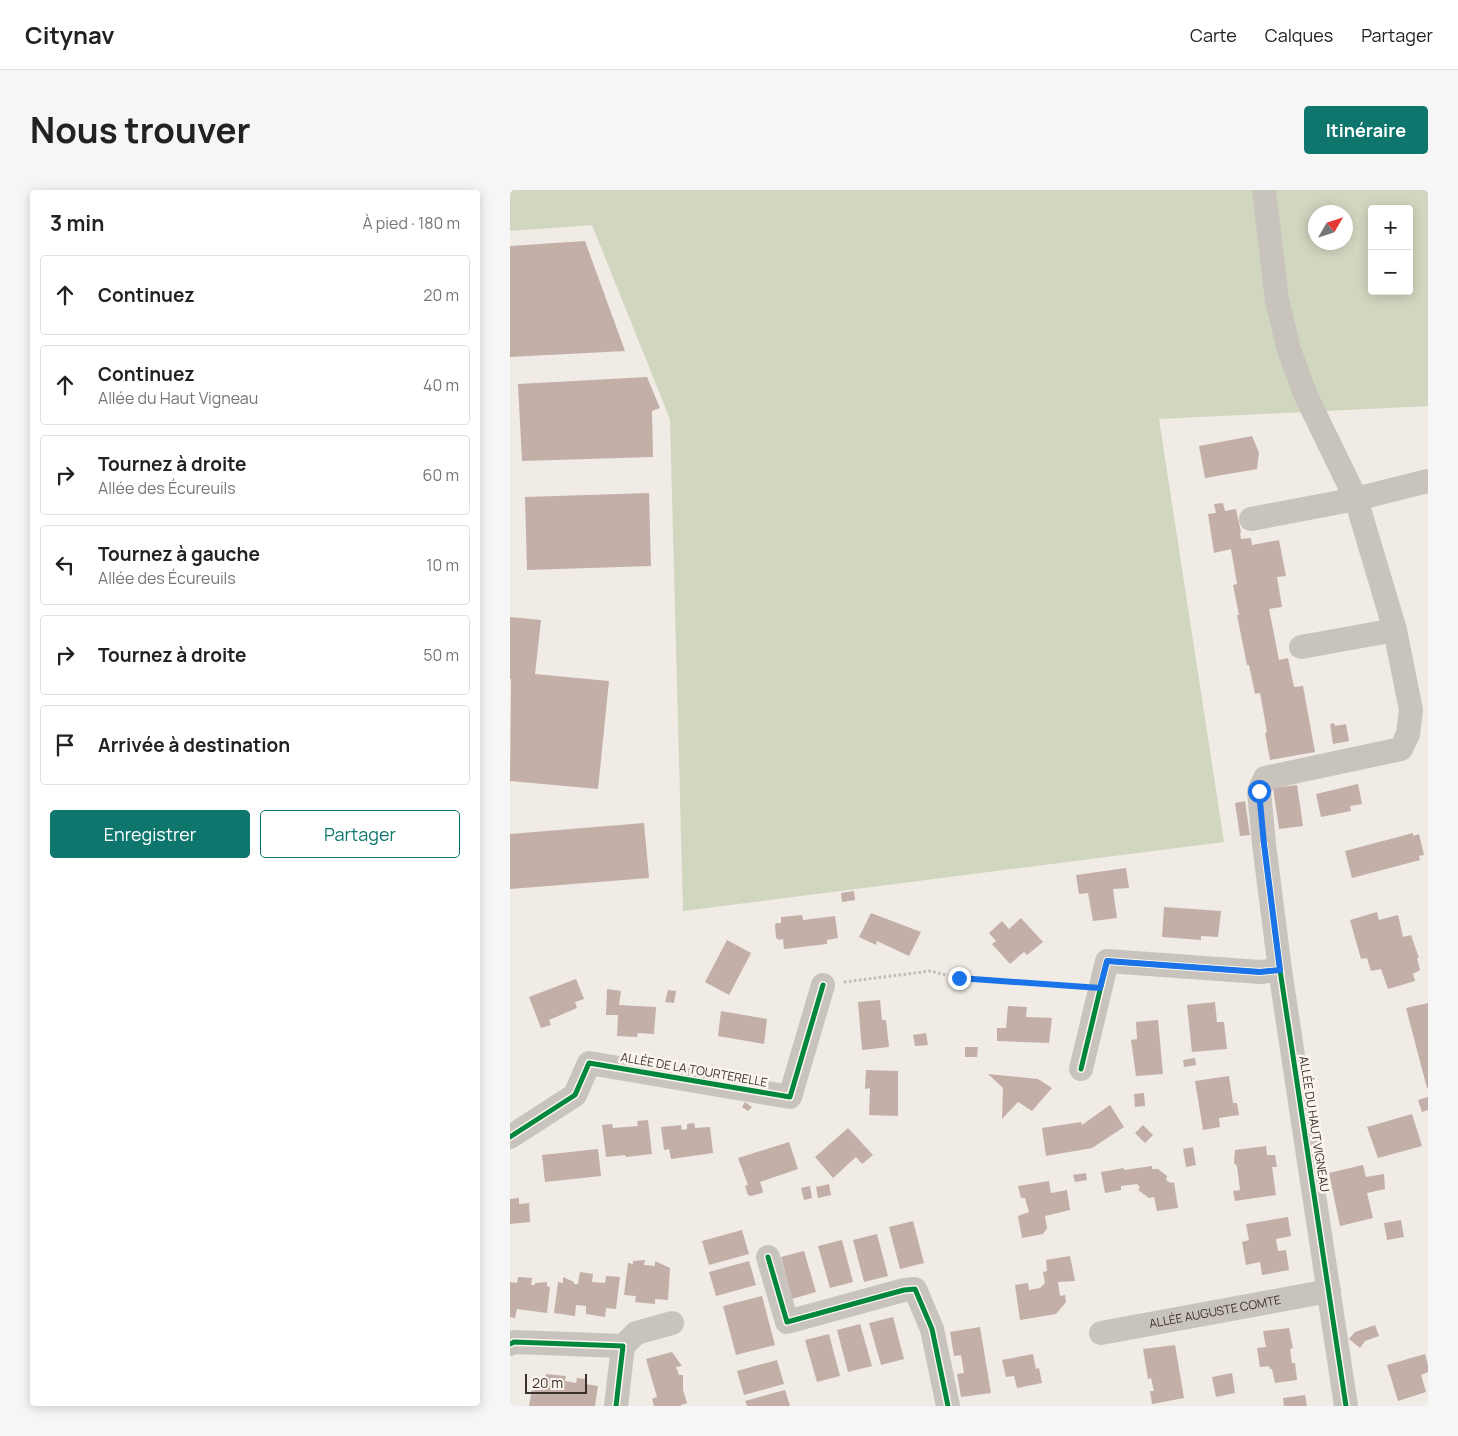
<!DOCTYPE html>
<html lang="fr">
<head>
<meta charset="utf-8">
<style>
	body { margin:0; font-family:Manrope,sans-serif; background:#f6f6f6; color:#222 }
	.controls { position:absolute; right:15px; top:15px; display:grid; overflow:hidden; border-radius:5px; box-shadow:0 2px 12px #0003 }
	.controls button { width:45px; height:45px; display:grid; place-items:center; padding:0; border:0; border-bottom:1px solid #e0e0e0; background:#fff; color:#222; font:25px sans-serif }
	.compass { position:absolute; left:798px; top:15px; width:45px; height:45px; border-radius:50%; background:#fff; box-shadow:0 2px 12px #0003; rotate:51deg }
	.scale { position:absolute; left:15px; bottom:12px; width:62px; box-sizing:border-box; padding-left:5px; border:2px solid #3b302b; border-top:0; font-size:14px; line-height:18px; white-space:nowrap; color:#3b302b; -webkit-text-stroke:4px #fbf5ee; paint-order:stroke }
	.stop { position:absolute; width:15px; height:15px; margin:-11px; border:4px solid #1a73e8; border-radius:50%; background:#fff }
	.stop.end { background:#1a73e8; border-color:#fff; box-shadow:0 1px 5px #0008 }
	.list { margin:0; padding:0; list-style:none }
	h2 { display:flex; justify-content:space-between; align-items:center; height:65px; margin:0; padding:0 20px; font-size:21px }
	h2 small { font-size:16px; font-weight:400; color:#767676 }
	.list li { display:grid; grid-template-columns:32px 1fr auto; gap:15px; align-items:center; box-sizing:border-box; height:80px; margin:0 10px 10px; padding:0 10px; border:1px solid #e0e0e0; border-radius:5px }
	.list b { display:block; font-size:19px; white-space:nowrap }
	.list p { margin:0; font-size:16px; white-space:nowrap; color:#767676 }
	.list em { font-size:16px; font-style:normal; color:#767676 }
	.actions { display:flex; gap:10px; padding:15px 20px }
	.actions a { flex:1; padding:11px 0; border:1px solid #0f766e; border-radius:5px; text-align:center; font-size:18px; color:#0f766e }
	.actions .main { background:#0f766e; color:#fff }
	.icon { flex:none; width:28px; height:28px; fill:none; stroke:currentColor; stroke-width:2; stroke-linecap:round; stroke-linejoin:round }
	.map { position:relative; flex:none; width:918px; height:1216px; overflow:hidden; border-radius:5px }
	header { display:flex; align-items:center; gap:30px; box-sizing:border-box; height:70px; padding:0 25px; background:#fff; border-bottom:1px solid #e0e0e0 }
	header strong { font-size:24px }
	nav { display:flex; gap:28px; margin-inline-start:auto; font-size:18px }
	.intro { display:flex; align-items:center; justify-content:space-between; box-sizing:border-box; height:120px; padding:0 30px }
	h1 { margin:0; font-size:35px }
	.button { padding:12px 22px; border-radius:5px; background:#0f766e; color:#fff; font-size:18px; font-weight:700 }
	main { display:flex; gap:30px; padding:0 30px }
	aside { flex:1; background:#fff; border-radius:5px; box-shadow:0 2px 12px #0003 }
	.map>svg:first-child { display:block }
	.green { fill:#d1d6bf; fill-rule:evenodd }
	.building { fill:#c3afa7 }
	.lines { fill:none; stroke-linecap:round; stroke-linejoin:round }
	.path { stroke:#c2bbb6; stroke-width:3; stroke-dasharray:2.5 2.5; stroke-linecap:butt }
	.minor { stroke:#c9c3be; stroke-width:24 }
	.cycleway-casing { stroke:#fbf5ee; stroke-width:8 }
	.cycleway { stroke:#00873e; stroke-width:5 }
	.route { stroke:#1a73e8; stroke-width:6 }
	.labels { text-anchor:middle; stroke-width:5; stroke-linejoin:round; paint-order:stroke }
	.street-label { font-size:12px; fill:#3b302b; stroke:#fbf5ee }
</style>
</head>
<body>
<header>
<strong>Citynav</strong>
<nav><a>Carte</a><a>Calques</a><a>Partager</a></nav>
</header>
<div class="intro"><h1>Nous trouver</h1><a class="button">Itinéraire</a></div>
<main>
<aside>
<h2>3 min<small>À pied · 180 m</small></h2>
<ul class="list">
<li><svg class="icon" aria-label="ahead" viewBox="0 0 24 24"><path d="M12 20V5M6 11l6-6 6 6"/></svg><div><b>Continuez</b></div><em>20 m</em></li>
<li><svg class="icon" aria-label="ahead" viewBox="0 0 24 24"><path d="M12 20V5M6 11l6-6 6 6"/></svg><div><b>Continuez</b><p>Allée du Haut Vigneau</p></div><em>40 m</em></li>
<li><svg class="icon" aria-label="right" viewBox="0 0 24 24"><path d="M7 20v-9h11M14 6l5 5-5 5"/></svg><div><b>Tournez à droite</b><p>Allée des Écureuils</p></div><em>60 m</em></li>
<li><svg class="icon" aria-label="left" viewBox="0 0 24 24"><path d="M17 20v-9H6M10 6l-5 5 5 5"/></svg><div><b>Tournez à gauche</b><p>Allée des Écureuils</p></div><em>10 m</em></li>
<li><svg class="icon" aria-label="right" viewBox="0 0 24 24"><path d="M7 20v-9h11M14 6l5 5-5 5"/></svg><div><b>Tournez à droite</b></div><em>50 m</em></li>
<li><svg class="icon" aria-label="arrive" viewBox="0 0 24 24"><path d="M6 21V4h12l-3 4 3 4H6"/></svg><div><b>Arrivée à destination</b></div></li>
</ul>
<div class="actions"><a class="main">Enregistrer</a><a>Partager</a></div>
</aside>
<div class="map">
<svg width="918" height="1216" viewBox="0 0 918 1216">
	<rect width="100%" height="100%" fill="#f0ebe5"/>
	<path class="green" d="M0,0H918V216L649,229L714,652L173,721L160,229L82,35L0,41ZM862,19H899V101H862ZM806,22H836V52H806Z"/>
	<path class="building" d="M75,51L115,161L0,167V56Z
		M137,187L150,218L142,221L143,267L12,271L8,194Z
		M742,246L749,263L747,279L695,288L689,256Z
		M139,303L141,376L17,380L15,307Z
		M713,313L715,321L726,319L731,342L730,343L731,349L741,348L742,355L769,350L776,386L767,387L772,417L759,419L769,470L778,468L784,497L793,496L805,562L760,570L755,543L757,542L750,503L745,504L739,475H737L727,425H729L723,395L727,394L721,359L704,363L698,324L706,323L704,314Z
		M0,427L31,430L25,484L99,491L88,599L0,591L1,489H0Z
		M824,533L825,536L836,534L839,551L823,554L820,534Z
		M848,594L852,614L840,616L841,621L811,627L806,604Z
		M787,595L793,636L769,639L763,598Z
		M735,611L740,645L730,646L725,613Z
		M134,633L139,688L0,699V644Z
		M903,643V646L909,644L914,665L909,666L910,670L842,688L835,661Z
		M616,678L619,698L603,699L607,728L583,731L578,703L569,704L566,685Z
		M344,701L345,710L332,712L331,703Z
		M654,717L711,721L708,747L691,746V750L652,747Z
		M867,722L869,730L888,725L893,747L901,745L909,768H907L910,780L903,784L905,791L878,799L871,779L861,781L857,768L851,769L840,730Z
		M361,723L411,742L399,766L367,751L366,755L349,747Z
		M292,725L293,730L325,726L328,748L317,750V754L274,759L273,749L269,750L266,748L265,735L266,733H271V727Z
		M511,728L533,752L517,765L514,762L500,774L482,754L486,751L479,743L492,731L499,739Z
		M217,750L241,763L219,805L195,792Z
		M66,789L74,809L65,812L67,818L39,830L41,835L31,838L19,807Z
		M97,799L111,801L109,815L146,817L144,844L128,843L127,847L107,846L108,825H96Z
		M158,800L166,801L164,813L155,812Z
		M370,810L372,830H376L379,857L352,860L348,812Z
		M705,812L707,832H714L717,859L682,862L677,815Z
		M918,813V898H917L896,818Z
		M498,816L517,817L516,827L542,828L539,853L487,851V838H496Z
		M211,821L257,829L254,854L208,846Z
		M648,830L653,884L626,886L621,850L627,849L626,832Z
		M416,843L418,855L405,856L403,845Z
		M455,857H468L467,867H455Z
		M685,868L686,875L674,877L673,870Z
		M356,880L388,881V926L359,925L360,898L355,899Z
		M478,884L528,889L542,898L522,921L508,912L492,929L493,898Z
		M719,886L723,913H727L729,925L709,928L710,937L693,940L685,891Z
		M634,903L635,916L625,917L624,904Z
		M918,907V920L912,922L908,910Z
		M235,912L242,917L238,921L232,917Z
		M600,915L614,937L582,958L536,966L532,938L571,932L572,935Z
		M902,924L912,956L868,968L857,937Z
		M138,930L142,964L116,967L115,965L96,967L92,935L102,934L103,938L128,936L127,931Z
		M184,933L185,938L200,937L203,963L161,969L159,959L154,960L151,937L171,935L172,940L177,939V934Z
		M633,935L643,945L635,953L625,943Z
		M338,938L363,965L352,974L346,967L323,988L305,967Z
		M279,952L288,979L250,992L253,1001L252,1003L241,1006L238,1005L235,996L238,995L228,968Z
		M756,956L757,965H765L767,977H762L766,1005L725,1011L723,1001L730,1000L727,976L724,973L725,960Z
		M683,957L686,975L676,977L673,959Z
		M88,959L91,986L35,992L32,965Z
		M853,975L856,987L874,984L875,999L857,1003L863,1028L830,1036L819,983Z
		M642,976V979H648L657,986L656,990L661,993L664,992L668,1018L647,1021L644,1007L639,1008L628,1000L630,997L627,994L611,996V1000L595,1003L591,982L614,978V980Z
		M576,983L577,990L565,992L563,985Z
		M539,991L541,1003L557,1000L560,1020L535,1026L537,1038L533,1044L512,1048L508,1026L519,1022L515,1008H511L508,996Z
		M319,994L321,1005L308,1008L306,997Z
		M300,996L302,1008L294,1010L291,998Z
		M9,1008V1014L19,1013L20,1032L0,1034V1009Z
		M778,1027L781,1046L766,1049L768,1061L776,1060L779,1080L752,1085L750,1072L736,1075L732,1052L739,1050L736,1034Z
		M891,1030L894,1047L877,1050L874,1033Z
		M403,1031L414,1073L390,1079L379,1037Z
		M232,1040L239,1064L199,1075L192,1051Z
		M367,1044L378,1086L354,1092L343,1050Z
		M332,1050L343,1092L320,1098L308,1056Z
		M294,1061L306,1102L282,1109L271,1067Z
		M560,1066L565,1091L548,1092L550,1106L555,1105L556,1112L546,1124L510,1130L505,1095L518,1093L519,1100L530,1098L535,1093L533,1082L537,1081L536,1070Z
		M135,1070L134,1075L145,1076V1071L160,1078L158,1110L145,1109V1114L125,1112L126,1106L114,1105L118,1073L123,1074V1071Z
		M239,1071L246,1095L206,1106L199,1082Z
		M70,1082L83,1084L82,1092L95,1093L96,1086L110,1087L106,1119L96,1118L95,1127L76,1124V1116L66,1115L65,1126L44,1123L48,1092L53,1093V1087L64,1092V1094H68Z
		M8,1087L22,1088L21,1095H25V1093L37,1092V1096L40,1097L37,1123L7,1119L5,1128L0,1127V1092L7,1093Z
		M252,1106L265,1155L226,1165L213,1116Z
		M383,1127L394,1169L371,1175L359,1133Z
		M350,1134L362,1176L338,1182L327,1140Z
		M865,1135L869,1146L855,1151L850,1158L839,1149L845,1142Z
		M470,1137L481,1203L451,1207L447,1184L454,1183L451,1165L444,1166L440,1142Z
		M779,1138L783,1158L780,1159L782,1173H785L787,1190L765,1193L762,1179H760L759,1176L750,1177L747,1158L756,1157L753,1141Z
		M319,1144L330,1186L307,1192L295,1150Z
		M665,1155L674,1208L642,1214L640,1201H644L641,1188L638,1189L633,1159Z
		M162,1162L172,1176L166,1177L169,1185H173V1200L177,1213L171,1215V1216H144L142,1209L147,1207L136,1169Z
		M523,1164L526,1179L529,1178L532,1193L507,1198L504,1186L496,1187L492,1170Z
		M915,1164L918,1175V1182L911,1185L916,1202L888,1211L877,1175Z
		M267,1170L274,1194L234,1205L227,1181Z
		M722,1183L725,1203L706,1207L702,1187Z
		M36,1184L56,1186L55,1191L66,1193L67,1188L76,1189V1194L88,1196L85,1216H19L24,1187L35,1189Z
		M275,1200L280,1216H237L235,1211Z
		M795,1205L797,1216H774L773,1208Z"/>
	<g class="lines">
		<path class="path" d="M334,792L420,781L449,788L568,797"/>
		<g class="minor">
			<path d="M754,0L767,110L779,160L796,206L846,309L885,440L901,520L898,544L891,559L755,588L749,601L754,654L770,780L836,1216"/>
			<path d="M741,329L846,309L918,291"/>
			<path d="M791,457L885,440"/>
			<path d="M571,879L597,771L750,782L770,780"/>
			<path d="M0,947L65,905L79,873L280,907L313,795"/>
			<path d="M258,1067L277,1132L394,1100L405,1099L422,1139L438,1216"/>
			<path id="s1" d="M591,1143L819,1101"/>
			<path d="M0,1154L4,1152L113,1156L106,1216"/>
			<path d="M113,1156L126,1143L162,1133"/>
		</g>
		<g class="cycleway-casing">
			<path id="cycleway" d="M754,654L770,780L836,1216
				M571,879L597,771L750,782L770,780
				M0,947L65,905L79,873L280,907L313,795
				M258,1067L277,1132L394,1100L405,1099L422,1139L438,1216
				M0,1154L4,1152L113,1156L106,1216"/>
		</g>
		<use href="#cycleway" class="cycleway"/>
	</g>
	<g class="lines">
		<path class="route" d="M449,788L590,798L597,771L750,782L770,780L754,654L749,601"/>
	</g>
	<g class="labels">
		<g class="street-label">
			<text transform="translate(184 880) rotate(10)" y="4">ALLÉE DE LA TOURTERELLE</text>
			<text transform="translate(804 934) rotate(81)" y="4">ALLÉE DU HAUT VIGNEAU</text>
			<text dy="4" stroke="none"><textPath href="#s1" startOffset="116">ALLÉE AUGUSTE COMTE</textPath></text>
		</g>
	</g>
</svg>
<div class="controls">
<button>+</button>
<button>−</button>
</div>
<svg class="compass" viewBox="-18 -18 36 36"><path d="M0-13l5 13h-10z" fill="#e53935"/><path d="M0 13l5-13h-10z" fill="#767676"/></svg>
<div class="scale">20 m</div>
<div class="stop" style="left:749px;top:601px"></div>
<div class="stop end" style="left:449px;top:788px"></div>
</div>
</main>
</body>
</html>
